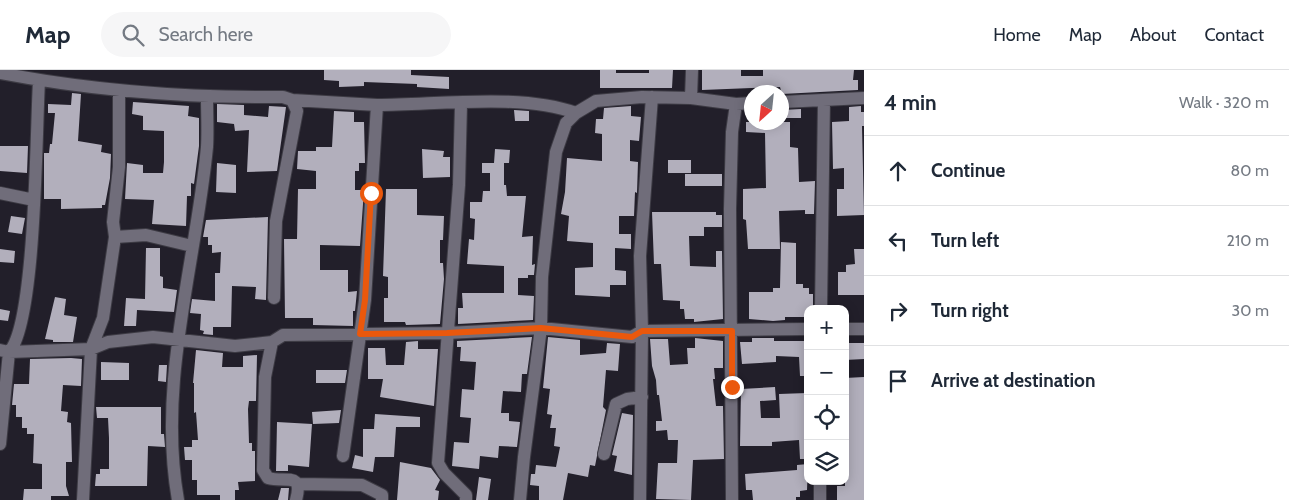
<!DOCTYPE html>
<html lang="en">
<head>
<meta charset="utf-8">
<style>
	body { margin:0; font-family:Cabin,sans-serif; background:#f6f6f7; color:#1f2937 }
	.controls { position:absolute; right:15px; bottom:15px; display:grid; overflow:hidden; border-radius:10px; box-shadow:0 2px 12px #0003 }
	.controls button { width:45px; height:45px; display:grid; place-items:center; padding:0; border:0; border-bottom:1px solid #e0e1e3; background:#fff; color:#1f2937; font:25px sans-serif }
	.compass { position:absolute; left:744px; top:15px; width:45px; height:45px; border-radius:50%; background:#fff; box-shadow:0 2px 12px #0003; rotate:207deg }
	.stop { position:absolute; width:15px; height:15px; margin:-11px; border:4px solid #ea580c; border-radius:50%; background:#fff }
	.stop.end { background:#ea580c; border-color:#fff; box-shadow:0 1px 5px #0008 }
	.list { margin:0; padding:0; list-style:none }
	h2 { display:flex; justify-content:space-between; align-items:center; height:65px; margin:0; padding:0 20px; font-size:21px }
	h2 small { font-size:16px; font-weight:400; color:#747a83 }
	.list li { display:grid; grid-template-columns:32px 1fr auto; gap:15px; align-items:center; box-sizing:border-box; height:70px; padding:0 20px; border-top:1px solid #e0e1e3 }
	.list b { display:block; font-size:19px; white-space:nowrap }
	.list em { font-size:16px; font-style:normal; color:#747a83 }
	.icon { flex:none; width:28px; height:28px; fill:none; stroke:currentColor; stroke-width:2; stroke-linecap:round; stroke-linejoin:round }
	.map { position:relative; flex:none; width:864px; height:430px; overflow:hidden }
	header { display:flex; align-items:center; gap:30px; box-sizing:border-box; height:70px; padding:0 25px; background:#fff; border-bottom:1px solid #e0e1e3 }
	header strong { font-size:24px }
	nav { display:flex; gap:28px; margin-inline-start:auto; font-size:18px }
	.search { width:350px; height:45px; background:#f6f6f7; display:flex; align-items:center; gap:12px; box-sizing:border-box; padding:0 18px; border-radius:28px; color:#747a83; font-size:19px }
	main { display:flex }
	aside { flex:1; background:#fff }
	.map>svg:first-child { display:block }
	.building { fill:#b2afbc }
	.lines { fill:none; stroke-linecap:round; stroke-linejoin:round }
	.street-casing { stroke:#3d3b44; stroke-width:14 }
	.street { stroke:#706d7a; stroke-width:12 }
	.route { stroke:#ea580c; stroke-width:6 }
</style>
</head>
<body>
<header>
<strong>Map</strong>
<div class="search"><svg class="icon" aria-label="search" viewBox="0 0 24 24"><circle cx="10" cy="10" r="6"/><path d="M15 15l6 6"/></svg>Search here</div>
<nav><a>Home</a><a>Map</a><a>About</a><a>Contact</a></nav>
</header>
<main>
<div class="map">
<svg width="864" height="430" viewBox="0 0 864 430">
	<rect width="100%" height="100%" fill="#221f2a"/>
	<path class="building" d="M324,0H411V5L449,7V19L417,17V14L364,12V16L339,17V11L324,10Z
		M600,0H616V3H649V0H673L672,18H600Z
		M702,0H741V6H763V0H854L853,10H858V20L782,24L780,17L702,20Z
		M72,23L81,24L78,71L102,75L101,82L111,84L110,108L105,135H102V138L61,139V129H44V83H49L50,74H52L55,43H48V34L71,35Z
		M133,32L189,36L188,46L199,48V76L194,114L191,113V126H187L186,156L152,154L154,130L125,129L127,93L143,95V103H163L164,92V61L143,60V46L132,44Z
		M217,34L244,35V45L268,47L269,36L286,37L277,101L247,102L249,60L235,61L234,54L217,52Z
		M631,36V46L641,47L639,71L630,70V91L638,92L637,123L635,122L634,146H619V164H631V179L615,178V200L626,201V215H610V227L575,225V198L593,197V173L567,171L569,146L561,144L565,122L567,88L602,91V64L595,63L596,49H603L604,38Z
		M861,36V42H864V56H862L864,145L837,146V119H844V98L833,99L832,52L849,51V37Z
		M801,39V48H782V40Z
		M514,40L529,41V51H515Z
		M334,41L354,42V52H364L365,93H359V101H355V120H364L360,176L320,175V200H348V222L357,221L355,241H353V256L313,255V248H285L284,169H297L298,119H316V101L297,99L298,81H316V77H332Z
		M746,52H790V77L798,78L799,112L815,111L814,144H805V140L779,141L780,179H748L746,150L743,149V119L766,118L765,63L746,62Z
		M0,76H28L27,103L0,101Z
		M422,79L444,81L443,87H450V107L423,108Z
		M495,79L510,80L509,93H504V115H506L507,126H526L522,167L533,166L532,195L535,194L534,205H528V208H518V225L534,226L533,250L458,254V238H463L462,223H504V196L467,194L469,169L474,170L475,149L470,148V132H482L483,121H490V103H482V93H494Z
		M668,90H691V103H668Z
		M217,93L236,95V123L216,122Z
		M685,104H722V116H685Z
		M386,119H417V145L444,146L443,170H440V193H443L444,209L440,254L406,255L405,252H384V228H388V207L383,206Z
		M652,142H716V145H722V157H704V166H689L690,196L716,197V181H722L723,249L694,252V249H685L684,239H680V231L663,230L661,194H654Z
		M11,146L25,148L22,164L8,162Z
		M268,147L266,230L255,229L256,217L232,216L231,257H213V265L203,264L204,261L200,260L201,244L190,243L192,229L215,231V203H220L221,182L212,183V175H208V167H203L206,150Z
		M781,172L796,173V214H803V218H809V224H813V239H808V247H785V250L773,251L749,249V222H773V218H780Z
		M146,178H160V206L163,207V218L177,220L174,242L137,240L136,256H124L126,228L145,229Z
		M0,179L15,181L14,193L0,192Z
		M854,179H864V225H838V202H846V195L855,194Z
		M55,227L66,229L64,245L77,247L73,272H53V270L45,269Z
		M0,239L10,241L8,251L0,250Z
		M532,267L527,304H522L521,322L503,321L501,343H509V351L520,352L517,377L499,376L498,388L480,386L479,399L452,396L454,372L469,373L471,348L460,347L462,319L474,320L476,292L460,291L461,277H457V271Z
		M548,267L580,270V285L606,283L607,273L620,274L618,301L606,300L603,337L606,340L595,396L590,395L588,407L568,403L563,430H539V416L530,415L531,404H535L536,395L556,397L560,377L554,376L556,358H550L552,345L547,344L550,319L543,318Z
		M695,268L723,271V298H714L715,309H713L716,336H723L724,389L693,390L691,430L656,429L658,393H677L678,370H668L667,360L656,361V351H662L659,325H657L656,310L652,296L650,269H668L670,295L688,294L687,278H695Z
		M752,268H774V271H808V306H800L799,287L776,286V292L742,294L740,272H752Z
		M418,271V279H438L434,336L380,327L383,309H368V278H385L386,295H404L406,272Z
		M845,273H864V289L845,290Z
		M196,280L223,283L222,297H243V286L257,285L256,331H249L248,339L249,373H252V381H255V411L238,412L239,420H235V430H220V425H197V410H192V390H185L184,377H192V370H198L196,342L194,343V313H193Z
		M71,288L82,289L81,316L63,315L61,341L68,342L67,352L71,353L72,392H66V416L69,426H51V430H23L24,419H42V394L33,393L34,364H27V358H22V347H16V335H12L14,314H29L30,289Z
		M101,292L129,293V310H101Z
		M159,295H167L166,312L158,311Z
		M316,300H347L345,313H316Z
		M864,307V430H837V416H845V308Z
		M775,317L776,330L760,331L761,348H780L779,324L807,323L808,389H800L799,370L772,372V376H740L741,319Z
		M96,337H161V364H164L165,377L148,376L147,416H95L96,404H100V399H109V368L108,348H97Z
		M341,340L339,353L313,354L312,342Z
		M622,343L633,345L632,405L614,401L617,386L612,385Z
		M375,344L420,347V357H396L394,387H375L373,402L352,398L355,385L363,387V359H374Z
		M277,352L312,354L309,397L288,395V401H276Z
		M400,392L431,398L440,410L435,420L439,421L438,430H397Z
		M808,394L807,420L800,421V427H796V430H753L752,420H746L745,404L797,400V395Z
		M479,407L491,409L488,430H476Z
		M281,418H289L288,430H278Z"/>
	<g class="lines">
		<g class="street-casing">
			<path id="street" d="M0,3C94,21 188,28 283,27L292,30L297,41L276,151L274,228
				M691,28L692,0
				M292,30L377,35
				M782,32L864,28
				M461,34L459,115L438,393L444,403L466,425V430
				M0,123L34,130
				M115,167L146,165L192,176
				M821,239L824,30
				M845,259H864
				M272,272L265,307L263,400L268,408C285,413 304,401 296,430
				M0,280L9,282L91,279L108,272L153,267L235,276L272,272L283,265L447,263L541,258L632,267L642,261L808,259
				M0,374L9,282C36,254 36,59 39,11
				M604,384L616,334L627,329L642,327
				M343,386L365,230L377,35C437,35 521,23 576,43
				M298,414L362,415L382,425V430
				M83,430L91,279L103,248L115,167L113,152L119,97V21
				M178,430C157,313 196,193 207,77C208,61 207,44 207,27
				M520,430L524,387L541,258L542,207L556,82L566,53L576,43L596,31L642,27L691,28L736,34L752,33
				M640,430L642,261L640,186L652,27
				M732,430L730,139L732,62L736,34
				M820,430V411"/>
		</g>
		<use href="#street" class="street"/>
	</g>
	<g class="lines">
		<path class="route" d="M371,123L365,230L360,264L447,263L541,258L632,267L642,261H732V317"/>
	</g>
</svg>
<div class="controls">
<button>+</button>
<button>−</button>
<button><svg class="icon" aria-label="locate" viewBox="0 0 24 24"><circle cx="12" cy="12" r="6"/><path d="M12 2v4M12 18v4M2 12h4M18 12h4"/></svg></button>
<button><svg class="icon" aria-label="layers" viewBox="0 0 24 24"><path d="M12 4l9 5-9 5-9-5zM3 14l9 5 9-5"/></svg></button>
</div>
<svg class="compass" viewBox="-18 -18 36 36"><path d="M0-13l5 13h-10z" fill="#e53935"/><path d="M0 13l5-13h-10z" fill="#747a83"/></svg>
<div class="stop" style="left:371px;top:123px"></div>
<div class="stop end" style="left:732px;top:317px"></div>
</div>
<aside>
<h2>4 min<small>Walk · 320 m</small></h2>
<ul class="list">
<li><svg class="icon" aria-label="ahead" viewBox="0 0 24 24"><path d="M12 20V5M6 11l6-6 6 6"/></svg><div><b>Continue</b></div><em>80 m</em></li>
<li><svg class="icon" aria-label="left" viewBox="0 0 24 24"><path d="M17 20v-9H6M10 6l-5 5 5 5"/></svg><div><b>Turn left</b></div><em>210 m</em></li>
<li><svg class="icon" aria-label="right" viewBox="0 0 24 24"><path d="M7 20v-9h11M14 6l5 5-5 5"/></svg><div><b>Turn right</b></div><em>30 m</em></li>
<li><svg class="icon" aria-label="arrive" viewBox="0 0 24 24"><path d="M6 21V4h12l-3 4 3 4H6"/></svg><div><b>Arrive at destination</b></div></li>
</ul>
</aside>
</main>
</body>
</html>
